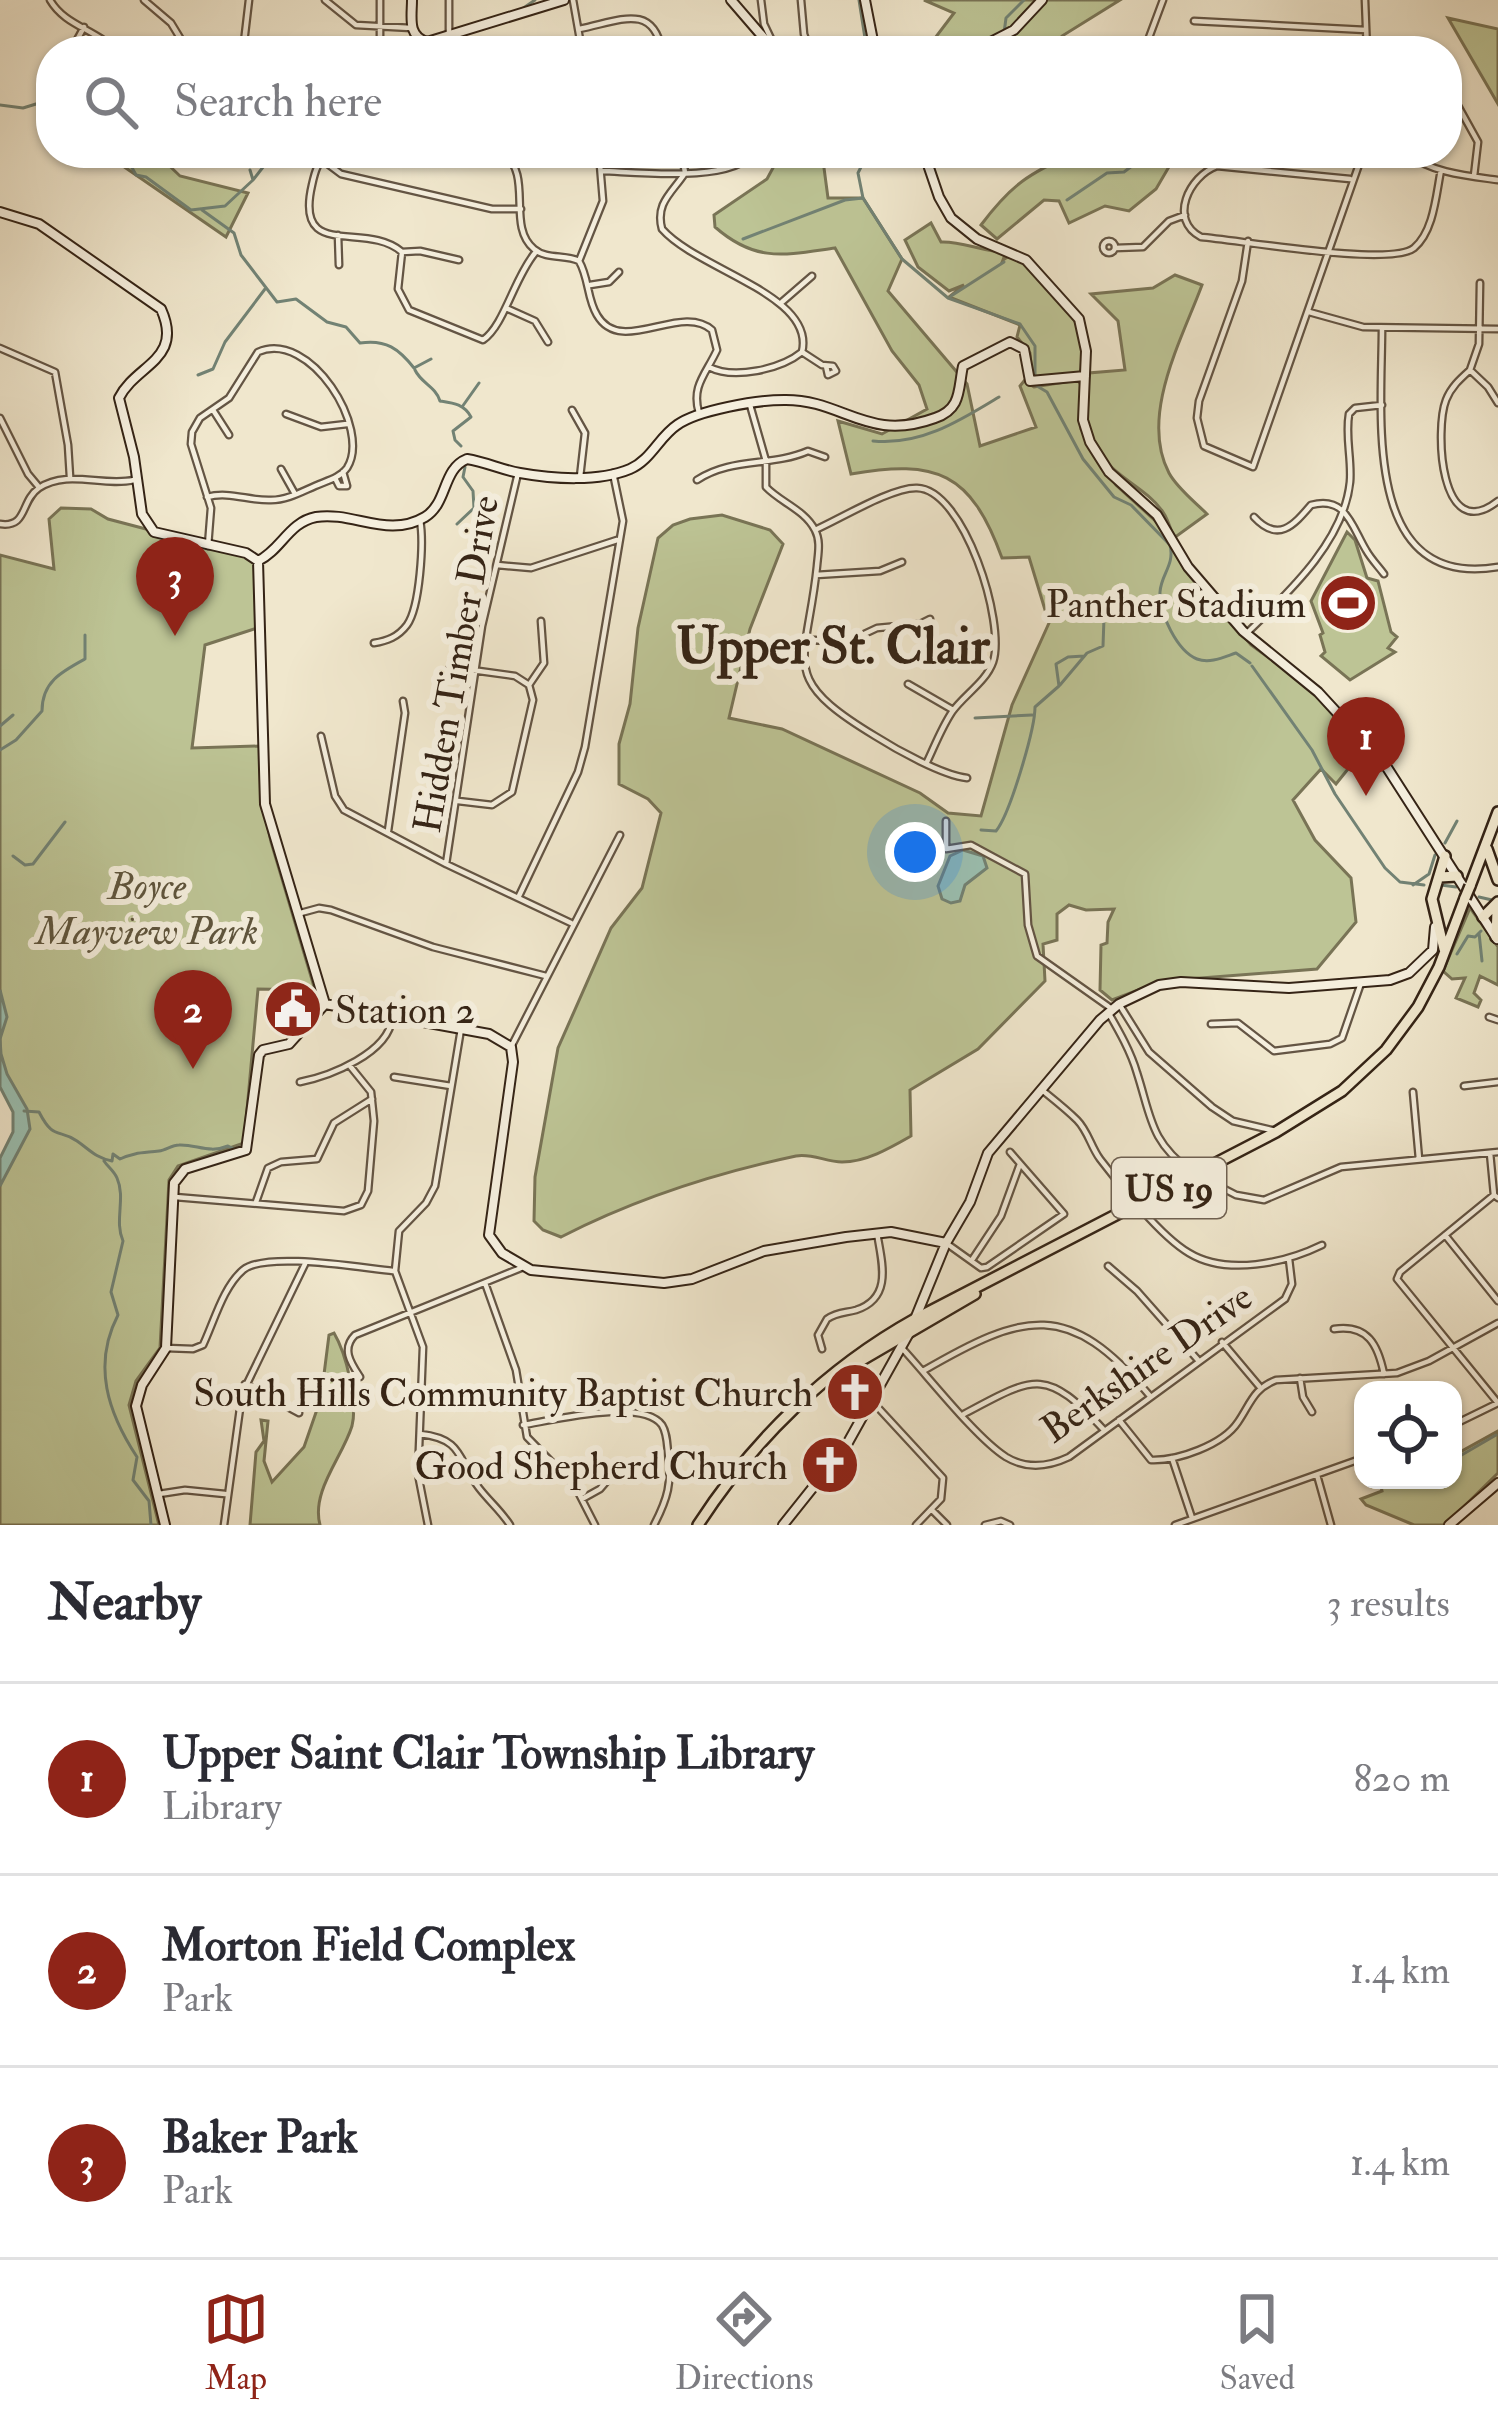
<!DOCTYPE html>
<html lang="en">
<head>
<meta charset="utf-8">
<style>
	body { margin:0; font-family:"IM FELL Double Pica",serif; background:#f2f2f3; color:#2b2b33 }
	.controls { position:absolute; right:36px; bottom:36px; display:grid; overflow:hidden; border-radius:24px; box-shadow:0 3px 9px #0004 }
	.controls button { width:108px; height:108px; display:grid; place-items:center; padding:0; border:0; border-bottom:3px solid #e1e1e2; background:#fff; color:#2b2b33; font:60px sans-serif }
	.you { position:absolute; left:915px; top:852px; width:42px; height:42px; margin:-30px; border:9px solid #fff; border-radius:50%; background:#1a73e8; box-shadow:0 0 0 18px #1a73e833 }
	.badge { display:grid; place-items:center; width:78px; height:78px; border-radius:50%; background:#8f2418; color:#fff; font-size:39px; font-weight:700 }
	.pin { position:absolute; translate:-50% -99px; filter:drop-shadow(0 3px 6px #0008) }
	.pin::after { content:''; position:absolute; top:63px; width:42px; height:36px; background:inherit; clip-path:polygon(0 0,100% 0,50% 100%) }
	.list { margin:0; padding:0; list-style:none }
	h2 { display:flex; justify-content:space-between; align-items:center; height:156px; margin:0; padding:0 48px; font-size:51px }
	h2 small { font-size:39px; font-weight:400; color:#7c7c81 }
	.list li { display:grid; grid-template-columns:78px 1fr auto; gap:36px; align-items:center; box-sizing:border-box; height:192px; padding:0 48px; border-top:3px solid #e1e1e2 }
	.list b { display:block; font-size:45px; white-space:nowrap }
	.list p { margin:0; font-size:39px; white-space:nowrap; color:#7c7c81 }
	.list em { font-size:39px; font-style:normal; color:#7c7c81 }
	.icon { flex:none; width:66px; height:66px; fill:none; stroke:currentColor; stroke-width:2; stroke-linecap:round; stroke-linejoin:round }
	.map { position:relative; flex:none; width:1498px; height:1525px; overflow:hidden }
	.search { position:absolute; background:#fff; box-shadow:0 3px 9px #0004; left:36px; right:36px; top:36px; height:132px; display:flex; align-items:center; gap:30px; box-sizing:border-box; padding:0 42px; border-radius:48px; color:#7c7c81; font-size:45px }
	.sheet { height:732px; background:#fff }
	nav { display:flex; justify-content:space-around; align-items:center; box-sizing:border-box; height:168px; border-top:3px solid #e1e1e2; background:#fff; font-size:33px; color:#7c7c81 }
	nav a { display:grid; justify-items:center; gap:6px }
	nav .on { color:#8f2418 }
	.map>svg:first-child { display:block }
	.green { fill:#bdc495; stroke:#797456; stroke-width:3 }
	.water { fill:#9bc1b3; stroke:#728274; stroke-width:3 }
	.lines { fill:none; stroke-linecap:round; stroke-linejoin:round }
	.stream { stroke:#728274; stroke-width:3 }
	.street-casing { stroke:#645544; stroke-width:9 }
	.secondary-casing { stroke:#352416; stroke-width:12 }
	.primary-casing { stroke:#352416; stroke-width:14 }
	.street { stroke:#f5efde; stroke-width:4.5 }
	.secondary { stroke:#f5efde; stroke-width:8 }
	.primary { stroke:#f0e7cd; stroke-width:9 }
	.street-bridge-casing { stroke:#645544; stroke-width:9; stroke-linecap:butt }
	.primary-bridge-casing { stroke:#352416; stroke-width:14; stroke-linecap:butt }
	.street-bridge { stroke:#f5efde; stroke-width:4.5 }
	.primary-bridge { stroke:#f0e7cd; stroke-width:9 }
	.labels { text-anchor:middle; stroke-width:12; stroke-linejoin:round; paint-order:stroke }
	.shield { fill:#f5efde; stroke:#6f6152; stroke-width:3 }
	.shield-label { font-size:36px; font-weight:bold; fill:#352416 }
	.poi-label { font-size:39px; fill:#352416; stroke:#f5efde; text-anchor:end }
	.street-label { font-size:39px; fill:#352416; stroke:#f5efde }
	.park-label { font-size:39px; font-style:italic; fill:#5e543c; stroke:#f5efde }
	.district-label { font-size:51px; font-weight:bold; fill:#352416; stroke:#f5efde }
</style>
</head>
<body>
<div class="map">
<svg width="1498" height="1525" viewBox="0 0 1498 1525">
	<rect width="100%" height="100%" fill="#f0e7cd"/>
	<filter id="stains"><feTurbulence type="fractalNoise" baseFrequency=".00167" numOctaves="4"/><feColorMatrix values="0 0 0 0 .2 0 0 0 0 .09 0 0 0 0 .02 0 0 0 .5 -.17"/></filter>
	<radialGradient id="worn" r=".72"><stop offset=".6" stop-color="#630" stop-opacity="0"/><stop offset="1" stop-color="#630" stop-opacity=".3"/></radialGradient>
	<path class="green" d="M924,0H1120L1062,36L1051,51H949L935,38L954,13Z
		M1448,18L1498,29V104Z
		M104,153H156L180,176L248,193L226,237Z
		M781,153H822L828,198H863L902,259L888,291L967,384L980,446L1036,427L1020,386L1024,381L1034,387L1078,380L1082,387L1081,429L1116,485L1162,527L1179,560L1251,645L1308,686L1370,753L1352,764L1336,784L1321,769L1293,800L1315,840L1351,878L1356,922L1317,969L1162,981L1112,1000L1100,990L1101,945L1107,943L1108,922L1114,909L1086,910L1069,905L1057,914V940L1043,944L1045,981L978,1049L910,1090L911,1136C890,1148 866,1162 842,1162C826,1162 812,1153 796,1156C716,1173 633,1200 561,1237L543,1230L534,1221L535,1177L558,1048L611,928L642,888L661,813L648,799L619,784V744L630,704L638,628L658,538L673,525L690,519L722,515L770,530L783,544L750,629L729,718L782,729L920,793L948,813L981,816L1012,705L1049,623L1029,557L1002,558C971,472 936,459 851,474L838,421L882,434L927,409L919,385L892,351L835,248C785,255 756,263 715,227L714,215L767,179Z
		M1075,153H1177L1156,189L1129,211L1105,206L1069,223L1059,201L1044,200L997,239L981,225C1011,185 1029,173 1075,153Z
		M931,223L941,242C963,241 982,252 1006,252L1003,260L1012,254L1023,261C1050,291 1100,329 1079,375L1043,381L1032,376L1030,353L1017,337L1020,325L949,297L964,285L949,291L918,267L905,240Z
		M1175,275L1202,285C1182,339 1139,416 1169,473C1177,488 1195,502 1207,514L1174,538C1171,530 1168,519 1163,512C1140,479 1094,474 1087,420C1085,405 1088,388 1089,373L1125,370L1118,321L1091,294L1153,288Z
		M61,508L91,509L108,519L249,556L256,562L257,628L205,645L192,748L260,746L264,810L271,842L315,990L258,989L244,1143L178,1166L169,1180L160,1348L136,1381L129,1405L159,1525H0V1170L21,1111L0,1058V555L54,569L49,519Z
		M1347,532L1355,540L1367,578L1378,581L1391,632L1397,637L1388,648L1395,652L1350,680L1321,656L1325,652L1320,635L1323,633L1311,601Z
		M1470,908L1498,947V985L1480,976L1474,993L1481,1000L1478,1007L1456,998L1465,978L1452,979L1443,971Z
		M334,1333C346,1353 358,1402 352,1426C342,1458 311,1491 320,1525H250L256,1452L264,1441L261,1420L268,1421L264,1461L272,1482L304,1447L321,1398L329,1335Z
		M1498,1431V1473L1445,1525H1414L1366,1505L1361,1499L1382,1491L1380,1482L1386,1480H1453V1456Z"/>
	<path class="water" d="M963,850L983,856L987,868L965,885L960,901L951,903L942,899L938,886L950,856Z
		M0,990L7,1017L0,1039L1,1054L7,1074L27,1109L30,1129L0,1186V1158L13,1132V1112L0,1087Z"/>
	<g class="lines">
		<path class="stream" d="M859,0L867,51
			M522,9L535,0
			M1004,33L1006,18L1024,0
			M992,51L1003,42
			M0,105L23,108L36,104L44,109L51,108
			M112,153L117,164H130L136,175L146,177L191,210L225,206L253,180L250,170
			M868,153L858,173L863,198L902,259L948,298L1020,324L1035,346V376
			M253,180L274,153
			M1067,200L1107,173L1124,172L1149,153
			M202,210L234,233L241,255L277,302L296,299L327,322L346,327L360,343C386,339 399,349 414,368L431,359
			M743,239L845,200L863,198
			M951,296L1004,262
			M415,370C421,383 436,387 440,401C453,403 464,404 471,417L453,431L455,440L461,446
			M198,375L213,369L225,342L265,289
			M1037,386L1047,392L1083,459L1114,497L1131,505L1170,545C1175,565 1161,574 1160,592C1159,613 1177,651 1197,659C1210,664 1224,657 1236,653L1250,663
			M462,407L479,383
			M873,441C921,446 961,420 999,397
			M457,524L474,508L473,491L463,477L465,467
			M1252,666L1312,750L1335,794L1385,868L1400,882L1424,885
			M1060,685L1087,653L1103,646L1104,618L1112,606
			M975,718L1032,715
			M0,726L13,715
			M0,750L16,740L42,711C42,682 61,672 85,659V635
			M981,830L996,831C1010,814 1035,729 1035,707L1059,686L1056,664L1068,657L1084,656
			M1445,843L1457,821
			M13,856L25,865L33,864L65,822
			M1413,885L1429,874L1435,855
			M1441,885L1456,887
			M1479,897L1492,900
			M1479,933L1482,961
			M1457,954L1468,936L1475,937L1481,931
			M24,1111L39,1112C54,1141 58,1128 77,1141C90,1150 96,1158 112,1161L113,1154L120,1159C135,1152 144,1153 159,1151C166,1150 172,1145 179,1145C196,1144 209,1154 228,1146L234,1149
			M104,1161C108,1167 114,1171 117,1178C126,1198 114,1221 123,1241L111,1292L118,1315C92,1365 108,1413 137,1457L133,1480L149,1501L151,1525
			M1453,1460L1496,1435
			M1385,1485L1398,1480"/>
		<g class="street-casing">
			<path id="street" d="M50,0C65,26 96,29 116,51
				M144,0L171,23L188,51
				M325,0L356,25L411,28
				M380,0V51
				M573,0L582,51
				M761,0L764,24L774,45
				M801,0L804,34L810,51
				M1365,0L1367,51
				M1194,21L1366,30
				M579,29C617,22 653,1 662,51
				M449,32V0
				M71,51L84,27
				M243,51L249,0
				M732,51H742
				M1144,51L1163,0
				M1447,86L1478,142L1474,176
				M330,153C318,160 315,171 312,185C294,262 365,220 402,252
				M503,153C534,175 506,226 534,249C547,260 565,254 579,261C589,278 587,299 597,315C621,357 681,302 712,330L717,350C706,374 691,386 699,413
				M682,153L685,173C672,193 655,203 662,229C698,270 816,295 802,352C781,369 734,380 709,367
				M965,153L975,161
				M1407,153C1431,173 1468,176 1498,180
				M321,159L341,174L492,209H521
				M602,171C636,172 733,183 753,153
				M1350,179L1217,166C1189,176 1168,220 1201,237C1239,240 1391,267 1414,248C1434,231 1436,195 1441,170
				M338,235L339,265
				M1103 247a6 6 0 1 1 12 0a6 6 0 1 1-12 0Z
				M1248,241L1242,281L1199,401L1197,418L1204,446L1253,467L1363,153
				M1115,248L1143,247L1169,221L1185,215
				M402,252L398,289L409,310L483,340C504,326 514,278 535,253
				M402,252L420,251L459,260
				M579,261L603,201L599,153
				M590,285L609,282L619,272
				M782,302L812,276
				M506,308L535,321L548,342
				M1309,312L1363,327L1498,329
				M1382,328C1382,415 1361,590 1498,567
				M0,348L55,372L68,445L70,477
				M802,352L822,365L833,366L836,371L828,375L826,366
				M1470,370L1479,344L1480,283
				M1498,403L1488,387L1470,370C1460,379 1451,387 1446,400C1435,428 1439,547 1498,501
				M750,405L766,461V487C780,502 805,510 815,530C821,541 818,554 817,566C807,665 776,676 875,736C897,750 942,775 967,778
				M213,410L229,435
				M572,410L585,433L580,477
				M286,414L321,427L347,424
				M0,418L28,474L38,486
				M281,469L295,494
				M335,478L339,486H347L343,472
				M697,480C732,457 771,467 808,451L825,457
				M207,497C229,491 249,501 271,500C287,500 301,492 315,486C326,481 340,478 347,468C372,429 310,329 258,352L229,398L200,418L192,432L191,444L211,508L208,546
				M1254,517C1278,543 1293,526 1311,505C1346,495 1352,527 1366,550C1371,559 1378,566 1384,574
				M0,524C28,528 20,501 39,488C68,469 102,487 134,480
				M815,530C840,519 892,487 917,488C964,489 1006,623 993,662C986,682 964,695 952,712C942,727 935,745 927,762
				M497,565L531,568L617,540
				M816,575L880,571L902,562
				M1249,631C1289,592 1344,541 1350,482C1352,459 1345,437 1349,414L1355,408L1382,405
				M805,639L845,643L877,628L920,624L930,619
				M374,643C387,641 398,637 407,625C420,607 424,542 420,520
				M450,667L515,676L529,685
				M908,684L953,710
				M529,685L544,663L541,621
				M321,736L335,796L344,810L446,864L571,923
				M458,801L492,805L512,792L533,700L529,685
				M946,821V849L971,845L1025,874L1028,925L1037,956L1112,1009
				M388,831L405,713L403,701
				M446,864L482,626L518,473
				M518,898L578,772L585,747L623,521L613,473
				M297,914L319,908L331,910L433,947L546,976
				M1119,1004L1149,1052L1212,1107L1233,1121L1276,1131
				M1108,1012C1119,1031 1131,1052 1137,1073C1151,1116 1150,1142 1191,1171
				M1489,1017L1498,1020
				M1211,1024L1238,1023L1274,1051L1330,1044L1342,1038L1361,983
				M511,1047L620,835
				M394,1077L451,1086
				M300,1082C330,1076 389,1053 392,1018
				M1464,1086L1498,1082
				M1042,1090C1053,1099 1066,1109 1077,1120C1088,1131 1091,1147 1100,1159C1121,1186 1160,1236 1189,1253C1227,1276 1285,1263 1322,1245
				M1413,1092L1419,1159
				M1490,1153L1494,1195L1498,1198
				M1201,1177L1236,1195L1264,1200L1341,1167L1498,1152
				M1494,1195L1400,1272L1397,1279L1498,1403
				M175,1197L344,1211L361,1205L368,1191L374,1121L371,1092L350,1066
				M256,1202L268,1168L281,1162L317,1159L334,1123L372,1099
				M1445,1235L1498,1301
				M946,1243L981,1268L987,1267L1064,1214L1010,1152
				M972,1260L1001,1216L1020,1164
				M1108,1266L1137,1291L1198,1360
				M485,1283L516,1370L527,1437L575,1486L595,1525
				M1334,1329C1368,1324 1378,1345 1384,1374
				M1222,1342L1259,1386
				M901,1347C927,1375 976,1438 1006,1457C1026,1469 1048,1467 1069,1457L1285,1299L1292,1284L1289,1259
				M166,1348L193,1349L203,1345C214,1322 223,1287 243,1270C266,1251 361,1268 393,1271
				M822,1349L818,1335L827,1319C837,1312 845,1313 856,1310C893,1298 882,1263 877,1233
				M923,1371C1025,1312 1068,1299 1150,1396
				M360,1377C351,1363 341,1349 355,1335L521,1268
				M1300,1378L1303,1397L1312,1412
				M245,1384L299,1413
				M871,1400L943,1478L941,1499L916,1525
				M964,1414C1036,1375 1046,1368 1104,1430
				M1119,1420L1151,1460C1177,1461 1223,1445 1238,1422C1251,1403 1253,1389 1276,1380L1397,1373L1429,1361L1498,1323
				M523,1425C554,1420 642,1398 662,1425C667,1433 667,1443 668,1453C672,1483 668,1498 654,1525
				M1453,1425L1498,1403
				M420,1434C464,1439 457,1459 479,1488C489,1501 501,1511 510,1525
				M1172,1458L1192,1518
				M1317,1475L1331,1525
				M159,1494L185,1490L225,1494
				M582,1499L600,1489L612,1475
				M932,1510L947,1525
				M224,1525L242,1394L305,1264
				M428,1525L418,1474L423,1347L395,1271L399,1231L426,1203L435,1186L461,1029
				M985,1525L1001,1521L1010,1525
				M1175,1525L1363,1458"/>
		</g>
		<g class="secondary-casing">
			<path id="secondary" d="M412,0C412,17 407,36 427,42L564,0
				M731,0L775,51
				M865,0L875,51
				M973,51L1014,30L1042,0
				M924,153L939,197L951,218L977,239L1026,260L1079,319L1086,351L1083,420L1090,442L1109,472L1157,515L1188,567L1243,631L1318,692L1386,766L1497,939
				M0,212L39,224L161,309C184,360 136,364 119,398L134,457L142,514L154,532L246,553L258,561C281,550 289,522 316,517C353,511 388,539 425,517C448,503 442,469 467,459C486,462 502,470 520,473C553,479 599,482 630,469C651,460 659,437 677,425C698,410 757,400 784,400C843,399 867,443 935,418C962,409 958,389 963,366L1010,342L1024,349L1030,381L1085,376
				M325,1004L489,1034L511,1047L513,1062L489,1235L502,1253L531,1270L664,1283L692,1279L764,1251L846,1237L891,1232L946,1243
				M915,1319L946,1243L970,1202L988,1153L1100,1020L1119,1004L1159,985L1181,982L1289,988L1390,980L1409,973L1433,950L1435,927
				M165,1525L136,1406L142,1385L166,1348L174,1183L185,1169L246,1150L259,1055L263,1050L289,1044L325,1004L265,804L258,561
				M783,1525L846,1446L909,1333
				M1449,1525L1498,1483"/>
		</g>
		<g class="primary-casing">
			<path id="primary" d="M1487,849L1498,880
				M1440,877L1457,876
				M1470,886L1498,812
				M1483,917L1498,902
				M1496,937L1497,911
				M1444,949L1432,899L1445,856
				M855,1364L975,1294
				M698,1525C753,1440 827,1368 915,1319L1276,1132L1342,1091L1386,1050L1418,1007L1439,967L1465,898"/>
		</g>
		<use href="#street" class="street"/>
		<use href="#secondary" class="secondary"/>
		<use href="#primary" class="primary"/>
		<g class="street-bridge-casing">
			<path id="street-bridge" d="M1191,1171L1201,1177"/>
		</g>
		<g class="primary-bridge-casing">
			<path id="primary-bridge" d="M1465,898L1470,886"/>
		</g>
		<use href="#street-bridge" class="street-bridge"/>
		<use href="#primary-bridge" class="primary-bridge"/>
	</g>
	<defs>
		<g id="stadium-disc" transform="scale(3)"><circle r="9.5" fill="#8f2418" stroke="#f5efde"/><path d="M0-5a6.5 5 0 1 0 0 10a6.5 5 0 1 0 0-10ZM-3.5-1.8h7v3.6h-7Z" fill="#fff"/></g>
		<g id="civic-disc" transform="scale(3)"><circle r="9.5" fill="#8f2418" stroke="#f5efde"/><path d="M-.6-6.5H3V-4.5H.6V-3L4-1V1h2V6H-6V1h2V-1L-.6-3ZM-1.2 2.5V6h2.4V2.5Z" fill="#fff"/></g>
		<g id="church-disc" transform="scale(3)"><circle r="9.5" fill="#8f2418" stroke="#f5efde"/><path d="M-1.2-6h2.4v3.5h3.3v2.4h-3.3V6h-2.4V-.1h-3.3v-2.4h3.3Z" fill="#fff"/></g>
	</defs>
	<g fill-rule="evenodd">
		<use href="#stadium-disc" x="1348" y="603"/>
		<use href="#civic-disc" x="293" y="1009"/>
		<use href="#church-disc" x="855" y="1392"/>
		<use href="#church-disc" x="830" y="1465"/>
	</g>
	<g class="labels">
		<rect class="shield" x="1112" y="1158" width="114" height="60" rx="9"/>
		<g class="shield-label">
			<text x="1169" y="1201">US 19</text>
		</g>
		<g class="poi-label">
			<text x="1306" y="617">Panther Stadium</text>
			<text x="335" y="1023" text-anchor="start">Station 2</text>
			<text x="813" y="1406">South Hills Community Baptist Church</text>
			<text x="788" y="1479">Good Shepherd Church</text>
		</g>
		<g class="street-label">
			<text transform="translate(455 664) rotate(-80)" y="14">Hidden Timber Drive</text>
			<text transform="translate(1146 1362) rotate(-35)" y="14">Berkshire Drive</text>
		</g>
		<g class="park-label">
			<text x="147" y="899">Boyce<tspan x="147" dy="45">Mayview Park</tspan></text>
		</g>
		<g class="district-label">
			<text x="833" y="663">Upper St. Clair</text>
		</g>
	</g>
	<rect width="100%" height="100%" filter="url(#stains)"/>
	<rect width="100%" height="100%" fill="url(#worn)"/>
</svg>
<div class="controls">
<button><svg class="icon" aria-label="locate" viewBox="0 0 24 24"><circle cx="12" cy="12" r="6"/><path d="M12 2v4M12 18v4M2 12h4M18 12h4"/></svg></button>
</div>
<div class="you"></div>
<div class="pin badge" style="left:1366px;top:796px">1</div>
<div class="pin badge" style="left:193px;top:1069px">2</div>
<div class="pin badge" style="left:175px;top:636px">3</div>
<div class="search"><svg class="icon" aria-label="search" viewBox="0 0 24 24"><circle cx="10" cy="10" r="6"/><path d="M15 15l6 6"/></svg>Search here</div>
</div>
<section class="sheet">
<h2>Nearby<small>3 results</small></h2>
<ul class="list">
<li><span class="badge">1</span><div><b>Upper Saint Clair Township Library</b><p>Library</p></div><em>820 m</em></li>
<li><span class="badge">2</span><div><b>Morton Field Complex</b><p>Park</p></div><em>1.4 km</em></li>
<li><span class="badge">3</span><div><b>Baker Park</b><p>Park</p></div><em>1.4 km</em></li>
</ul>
</section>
<nav>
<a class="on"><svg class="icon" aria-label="map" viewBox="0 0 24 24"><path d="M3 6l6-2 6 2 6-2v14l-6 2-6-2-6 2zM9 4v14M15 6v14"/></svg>Map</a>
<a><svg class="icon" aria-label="directions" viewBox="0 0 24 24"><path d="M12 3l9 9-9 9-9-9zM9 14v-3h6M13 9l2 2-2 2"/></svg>Directions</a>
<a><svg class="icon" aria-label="saved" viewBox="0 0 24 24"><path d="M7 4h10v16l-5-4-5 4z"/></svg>Saved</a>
</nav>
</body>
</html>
